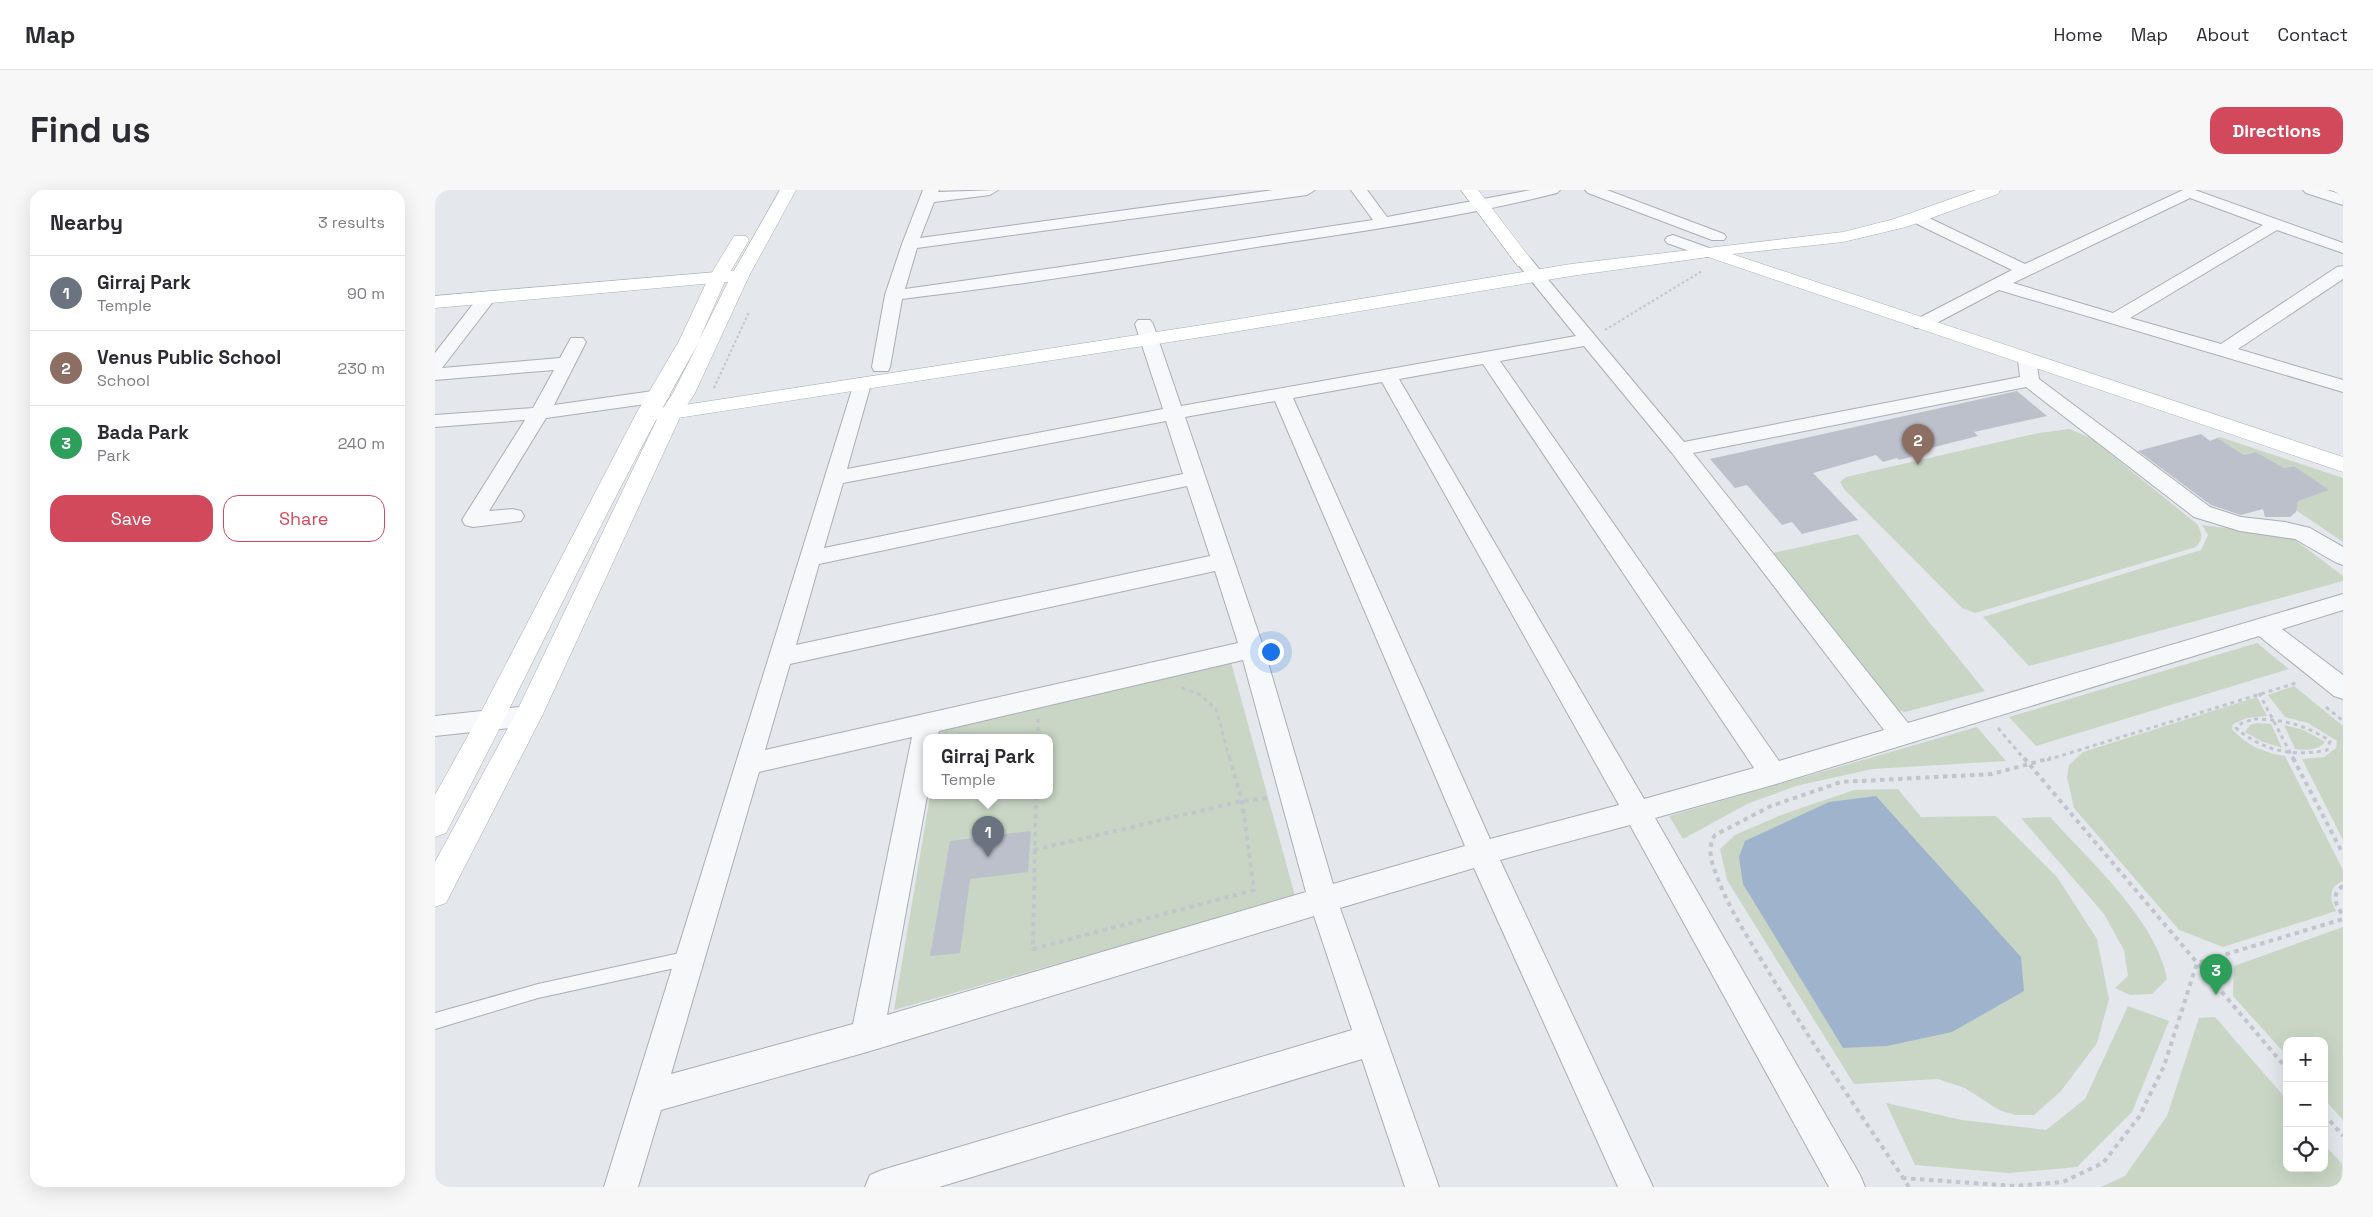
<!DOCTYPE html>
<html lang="en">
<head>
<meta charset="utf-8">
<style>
	body { margin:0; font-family:"Space Grotesk",sans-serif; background:#f7f7f7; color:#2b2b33 }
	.controls { position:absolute; right:15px; bottom:15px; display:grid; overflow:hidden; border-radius:10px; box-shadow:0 5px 20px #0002 }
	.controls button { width:45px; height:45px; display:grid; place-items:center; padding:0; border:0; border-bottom:1px solid #e1e1e2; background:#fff; color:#2b2b33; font:25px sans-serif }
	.you { position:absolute; left:835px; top:461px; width:18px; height:18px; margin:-12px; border:4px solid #fff; border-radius:50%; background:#1a73e8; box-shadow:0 0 0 8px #1a73e833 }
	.badge { display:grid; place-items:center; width:32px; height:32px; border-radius:50%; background:#d1495b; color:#fff; font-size:16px; font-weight:700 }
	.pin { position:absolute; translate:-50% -41px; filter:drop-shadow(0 1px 2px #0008) }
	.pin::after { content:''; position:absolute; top:26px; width:18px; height:15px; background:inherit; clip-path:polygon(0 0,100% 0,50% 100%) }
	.popup { position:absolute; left:488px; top:544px; width:130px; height:65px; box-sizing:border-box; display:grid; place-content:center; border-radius:10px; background:#fff; filter:drop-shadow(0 1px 4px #0005); font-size:16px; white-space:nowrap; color:#7c7c81 }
	.popup b { font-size:19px; color:#2b2b33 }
	.popup::after { content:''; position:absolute; left:50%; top:100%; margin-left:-10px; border:10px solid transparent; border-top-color:#fff }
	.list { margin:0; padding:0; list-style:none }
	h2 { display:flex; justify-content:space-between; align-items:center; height:65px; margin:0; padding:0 20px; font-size:21px }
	h2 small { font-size:16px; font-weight:400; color:#7c7c81 }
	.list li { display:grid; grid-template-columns:32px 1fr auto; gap:15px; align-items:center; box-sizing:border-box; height:75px; padding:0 20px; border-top:1px solid #e1e1e2 }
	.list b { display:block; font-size:19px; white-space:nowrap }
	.list p { margin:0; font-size:16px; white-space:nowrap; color:#7c7c81 }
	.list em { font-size:16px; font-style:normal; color:#7c7c81 }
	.actions { display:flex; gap:10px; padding:15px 20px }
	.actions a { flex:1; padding:11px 0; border:1px solid #d1495b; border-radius:15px; text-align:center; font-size:18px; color:#d1495b }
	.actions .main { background:#d1495b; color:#fff }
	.icon { flex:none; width:28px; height:28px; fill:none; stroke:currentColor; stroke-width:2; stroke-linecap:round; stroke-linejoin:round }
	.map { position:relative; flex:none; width:1908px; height:997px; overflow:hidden; border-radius:15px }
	header { display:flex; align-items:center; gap:30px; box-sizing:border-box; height:70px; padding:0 25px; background:#fff; border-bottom:1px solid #e1e1e2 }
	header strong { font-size:24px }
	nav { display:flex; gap:28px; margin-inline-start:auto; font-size:18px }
	.intro { display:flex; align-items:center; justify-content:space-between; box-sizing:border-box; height:120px; padding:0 30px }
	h1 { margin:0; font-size:35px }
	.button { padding:12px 22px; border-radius:15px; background:#d1495b; color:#fff; font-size:18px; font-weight:700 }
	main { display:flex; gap:30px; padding:0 30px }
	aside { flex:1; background:#fff; border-radius:15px; box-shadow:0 5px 20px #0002 }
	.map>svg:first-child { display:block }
	.green { fill:#c9d6c5 }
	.water { fill:#9fb4cc }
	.building { fill:#bbc0ca }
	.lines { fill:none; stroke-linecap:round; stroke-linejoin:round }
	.lane-casing { stroke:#a9aeb7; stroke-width:2 }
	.street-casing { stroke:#a9aeb7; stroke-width:2 }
	.secondary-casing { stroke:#a9aeb7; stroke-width:1 }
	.primary-casing { stroke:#a3abb8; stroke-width:1 }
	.path-far2 { stroke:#c2c5cb; stroke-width:2; stroke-dasharray:2.5 2.5; stroke-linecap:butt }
	.path-far1 { stroke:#c2c5cb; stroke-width:3; stroke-dasharray:4 4; stroke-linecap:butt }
	.path { stroke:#c2c5cb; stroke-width:4; stroke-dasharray:4.5 4.5; stroke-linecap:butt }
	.lane { fill:#f7f8fa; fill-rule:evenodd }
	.street { fill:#f7f8fa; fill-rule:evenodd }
	.secondary { fill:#fff; fill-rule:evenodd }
	.primary { fill:#fff; fill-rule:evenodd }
</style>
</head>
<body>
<header>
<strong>Map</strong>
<nav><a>Home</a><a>Map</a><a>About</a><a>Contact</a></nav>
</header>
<div class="intro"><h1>Find us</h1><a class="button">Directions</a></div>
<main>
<aside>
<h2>Nearby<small>3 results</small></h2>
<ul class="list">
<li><span class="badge" style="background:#6b7280">1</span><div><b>Girraj Park</b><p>Temple</p></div><em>90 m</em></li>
<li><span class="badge" style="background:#8d6e63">2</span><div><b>Venus Public School</b><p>School</p></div><em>230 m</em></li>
<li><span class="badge" style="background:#2e9e5b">3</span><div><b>Bada Park</b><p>Park</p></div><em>240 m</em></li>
</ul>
<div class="actions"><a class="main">Save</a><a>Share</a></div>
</aside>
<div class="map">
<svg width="1908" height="997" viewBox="0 0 1908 997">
	<rect width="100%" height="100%" fill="#e4e7ec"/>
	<path class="green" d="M1635,239L1657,249L1762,334C1768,344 1768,349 1761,357L1540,423L1527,418L1409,299L1405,292L1411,287L1603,243Z
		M1785,247L1908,288V352L1852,314L1893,300L1859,276L1849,278L1821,262L1809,265L1782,248Z
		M1767,335L1855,346L1908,386V391L1594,476L1548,427L1766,360L1773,345Z
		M1423,344L1550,501L1470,522L1455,518L1338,363Z
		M1822,453L1854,479L1601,556L1574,527Z
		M796,472L860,706L459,820L495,606H614V548H504L506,541Z
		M1859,496L1908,536V650L1867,569L1889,567L1901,558L1902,551L1873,533L1850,527L1833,505Z
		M1822,507L1832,526L1812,528L1798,534L1797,539C1811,555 1829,563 1850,566L1908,680V691C1894,696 1894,709 1901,721L1788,757L1744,740L1639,618L1632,587L1634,575L1648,562Z
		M1822,533L1836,534L1847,558L1826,551L1810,542L1815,535Z
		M1849,535L1869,540L1890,552C1884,561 1870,560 1860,559Z
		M1542,537L1571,571L1437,579L1361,596L1312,614L1248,649L1234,626Z
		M1463,599L1486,627L1561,626L1622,687L1662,749L1674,809L1662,853L1626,901L1599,925H1580L1564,920L1530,898L1503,889L1419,894L1292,690L1285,659L1300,645L1346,625L1419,600Z
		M1615,627C1654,670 1722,731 1732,789L1717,804L1695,805L1680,798L1693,786L1689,760L1669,724L1586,628Z
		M1908,737V930L1889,909V851H1852V866L1798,806L1799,776Z
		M1693,816L1734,831L1697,922L1642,977L1574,983L1480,975L1451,913L1527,930L1611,940L1650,909Z
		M1780,827L1852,910V978H1889V954L1907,974L1906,997H1666L1690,986L1732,926L1764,828Z"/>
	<path class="water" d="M1441,606L1586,767L1589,801L1517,842L1452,856L1408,858L1308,694L1304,667L1310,651L1394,612Z"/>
	<path class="building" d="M1582,201L1612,226L1539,242L1543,246L1484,261L1487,264L1464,270L1462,268L1448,272L1441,265L1378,283L1423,330L1367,344L1357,332L1347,335L1312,295L1300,298L1275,269Z
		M1766,244L1775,251L1782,248L1809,265L1821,262L1849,278L1859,276L1894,300L1863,311L1861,322L1855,327H1830L1828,319L1806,325L1776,315L1703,261Z
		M596,641L593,682L535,689L525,763L495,766L515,651Z"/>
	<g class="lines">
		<g class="lane-casing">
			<path id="lane" d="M254,761L259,763L262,768L259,773L254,775L103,808L0,839V823L103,794Z"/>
		</g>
		<g class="street-casing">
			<path id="street" d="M488,0H504L503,2L563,0L555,5L499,12L485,48L838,0H880L872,5L482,58L470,99L626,77L938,30L916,0H932L952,27L1096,0H1125L1122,3C1024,28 922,42 822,57C703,76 586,95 467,109L455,177L453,181H439L437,177L450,105L467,54Z
				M1150,0H1172L1289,44L1291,47L1289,50H1277L1153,3Z
				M1748,0H1760L1908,53V63L1842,40L1695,128L1786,154L1902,77L1908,76V89L1803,159L1908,190V202L1564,100L1492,138H1480L1477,134L1480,130L1577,80L1476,31L1474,28L1476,25H1488L1590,74ZM1755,8L1828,35L1678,123L1578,93Z
				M1868,0H1892L1908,5V15L1871,3Z
				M1238,45L1277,59L1279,62L1277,65L1271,67L1232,53L1230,50L1232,47Z
				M1089,67L1095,68L1249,252L1585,187L1583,170L1585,166H1599L1601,170L1604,189L1775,317L1806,327L1850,332L1875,338L1908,357V375L1900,372L1860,349L1805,341L1759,327L1591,197L1258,263L1473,533L1908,404V420L1847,439L1908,485V509L1899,506L1824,446L1338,595L1220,628L1425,985L1430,997H1394L1195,635L1065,670L1218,997H1183L1039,678L905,718L1004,997H970L927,869L504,997H430L435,985L447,980L917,840L879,726L432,862L226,920L203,997H169L420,190L427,188L434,190L436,194L412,279L728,219L700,134L703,130H715L718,134L746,216L1141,146L1081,72L1083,68ZM1149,156L1237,263L1449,540L1344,571L1065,171ZM1048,174L1319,578L1209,609L964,189ZM947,192L1184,615L1055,649L858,208ZM840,211L1030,656L898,694L829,459L750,227ZM731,231L748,284L389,358L408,293ZM752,296L775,366L361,455L384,374ZM780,381L803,453L330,560L355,474ZM808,470L871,702L452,825L492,606V548H502L504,541ZM477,547L418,834L236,884L324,582Z
				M51,104L57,105L60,109L7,178L125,168L136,148H148L151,152L119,215L225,200L232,202L235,206L232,210L225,212L111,228L54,321L78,319L86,321L89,326L86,331L38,337L30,335L27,330L90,230L0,237V225L98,218L119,180L0,190V163L45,105Z
				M93,516L102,519L106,526L102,533L93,536L0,546V526Z"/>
		</g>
		<g class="secondary-casing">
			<path id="secondary" d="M1026,0H1043L1095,68L1098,72L1095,76H1083Z
				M1541,0H1565L1563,4L1471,37L1408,52L1297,64L1908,267V282L1273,67L1136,86L780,145L236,229L212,230L204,229L201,224L204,219L236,217L780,133L1136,74L1408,42L1459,29Z
				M305,80L312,82L314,86L312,90L0,118V106Z"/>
		</g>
		<g class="primary-casing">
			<path id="primary" d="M345,0H361L314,86L260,203L247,223L107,526L11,713L0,717V672L80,525L225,223L238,203L264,152C173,312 96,480 11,643L0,647V605L45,524L201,224L244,151L273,89L299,46H311L314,50L291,89L264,150L296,86Z"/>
		</g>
		<path class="path-far2" d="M1170,140L1267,81
			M279,198L314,122"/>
		<path class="path-far1" d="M747,498L764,504L781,519L795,570
			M1824,503L1859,570
			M1891,517L1908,531
			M603,529V548
			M1819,529C1847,529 1871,535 1895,551L1892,560C1858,567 1828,561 1801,538L1807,533Z
			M1563,538L1590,570
			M1612,570L1861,493"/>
		<path class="path" d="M1589,568L1852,879
			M1858,568L1908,664
			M601,606L598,759L819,700L807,611L795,568
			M599,660L807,611L833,608
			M1908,696C1896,704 1900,715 1908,725
			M1889,924L1908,946
			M1467,988L1580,996L1628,992L1668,973L1704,927L1729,876L1762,773L1908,729
			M1474,997C1427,926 1379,857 1335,784C1316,752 1294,720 1281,684C1276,671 1272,657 1280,645L1336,616L1406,592L1557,584L1616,568"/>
		<use href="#lane" class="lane"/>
		<use href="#street" class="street"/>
		<use href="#secondary" class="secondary"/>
		<use href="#primary" class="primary"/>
	</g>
</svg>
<div class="controls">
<button>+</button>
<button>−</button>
<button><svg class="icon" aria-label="locate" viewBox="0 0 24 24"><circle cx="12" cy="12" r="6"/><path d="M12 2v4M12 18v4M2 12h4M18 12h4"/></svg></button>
</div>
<div class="you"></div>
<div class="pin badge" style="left:553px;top:667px;background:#6b7280">1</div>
<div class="popup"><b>Girraj Park</b>Temple</div>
<div class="pin badge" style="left:1483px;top:275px;background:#8d6e63">2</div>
<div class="pin badge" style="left:1781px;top:805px;background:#2e9e5b">3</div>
</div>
</main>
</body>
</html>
